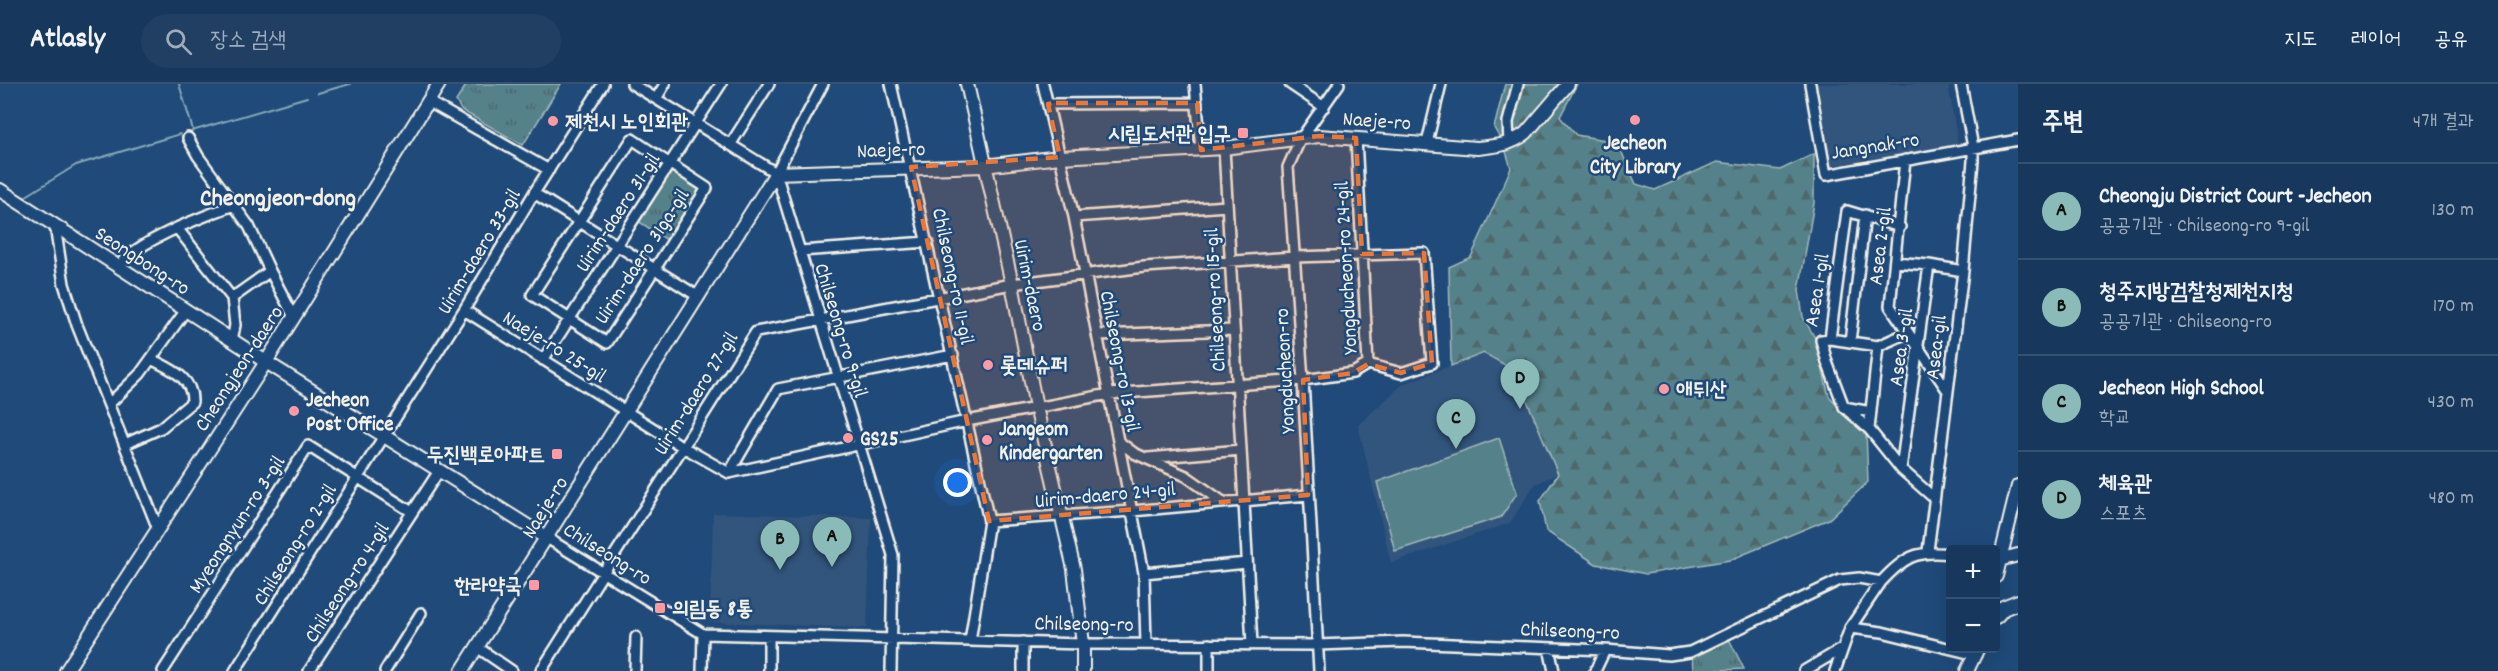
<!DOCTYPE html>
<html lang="ko">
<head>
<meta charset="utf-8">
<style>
	body { margin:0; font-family:Dekko,"Poor Story",sans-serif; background:#203f62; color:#f1f3f6 }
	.controls { position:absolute; right:18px; bottom:18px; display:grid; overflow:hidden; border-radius:6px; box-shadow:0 6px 24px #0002 }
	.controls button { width:54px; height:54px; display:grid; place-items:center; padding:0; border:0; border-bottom:2px solid #365272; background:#17385c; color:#f1f3f6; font:30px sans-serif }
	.you { position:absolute; left:958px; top:399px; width:21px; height:21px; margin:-15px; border:4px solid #fff; border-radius:50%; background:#1a73e8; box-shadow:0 0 0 9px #1a73e833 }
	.badge { display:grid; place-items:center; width:39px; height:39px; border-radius:50%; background:#8bbbb9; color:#111; font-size:20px; font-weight:700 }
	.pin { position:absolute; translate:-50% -50px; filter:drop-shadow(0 2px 3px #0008) }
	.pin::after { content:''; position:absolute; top:32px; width:21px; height:18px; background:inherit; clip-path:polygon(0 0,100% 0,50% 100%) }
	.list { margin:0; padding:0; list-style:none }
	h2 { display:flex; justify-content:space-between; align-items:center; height:78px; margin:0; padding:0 24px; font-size:26px }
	h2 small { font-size:20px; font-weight:400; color:#9eacbb }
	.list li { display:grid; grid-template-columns:39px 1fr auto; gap:18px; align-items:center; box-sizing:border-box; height:96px; padding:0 24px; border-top:2px solid #365272 }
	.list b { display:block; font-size:22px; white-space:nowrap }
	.list p { margin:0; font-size:20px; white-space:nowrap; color:#9eacbb }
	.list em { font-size:20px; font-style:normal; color:#9eacbb }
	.icon { flex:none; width:33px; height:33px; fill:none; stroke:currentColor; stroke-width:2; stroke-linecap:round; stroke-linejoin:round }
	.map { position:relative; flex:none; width:2018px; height:587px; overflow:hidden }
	header { display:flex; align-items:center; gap:36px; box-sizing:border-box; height:84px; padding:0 30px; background:#17385c; border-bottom:2px solid #365272 }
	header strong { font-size:28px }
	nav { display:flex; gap:33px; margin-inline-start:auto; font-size:21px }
	.search { width:420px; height:54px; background:#203f62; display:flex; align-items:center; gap:15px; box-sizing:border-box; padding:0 21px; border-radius:33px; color:#9eacbb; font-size:22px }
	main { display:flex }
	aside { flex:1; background:#17385c }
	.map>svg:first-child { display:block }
	.built { fill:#33547d }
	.grass { fill:#54818a; stroke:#a4b9b9; stroke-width:1.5 }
	.forest { fill:url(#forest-firs); stroke:#a4b9b9; stroke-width:1.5 }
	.park { fill:url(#park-tufts); stroke:#a4b9b9; stroke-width:1.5 }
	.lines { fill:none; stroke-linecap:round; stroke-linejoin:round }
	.stream { stroke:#89aaba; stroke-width:2 }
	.street-casing { stroke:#f4f1e8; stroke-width:14 }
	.secondary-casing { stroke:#f4f1e8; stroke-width:16 }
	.primary-casing { stroke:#f4f1e8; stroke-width:18 }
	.street { stroke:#1f4a7a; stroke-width:9 }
	.secondary { stroke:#1f4a7a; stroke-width:12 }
	.primary { stroke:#1f4a7a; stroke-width:14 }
	.marked { fill:#ea7738; fill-opacity:0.2; stroke:#ea7738; stroke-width:4.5; stroke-dasharray:12 8; stroke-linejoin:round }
	.poi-dot { fill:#ff9aa2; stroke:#1f4a7a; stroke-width:2 }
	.labels { text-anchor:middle; stroke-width:5; stroke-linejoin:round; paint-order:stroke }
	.street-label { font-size:21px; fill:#f4f1e8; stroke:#1f4a7a }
	.poi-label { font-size:21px; font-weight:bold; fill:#f4f1e8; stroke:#1f4a7a; text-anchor:start }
	.quarter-label { font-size:24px; font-weight:bold; fill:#f4f1e8; stroke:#1f4a7a }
</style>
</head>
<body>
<header>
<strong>Atlasly</strong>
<div class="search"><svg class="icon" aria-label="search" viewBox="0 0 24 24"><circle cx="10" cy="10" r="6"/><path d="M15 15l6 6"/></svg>장소 검색</div>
<nav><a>지도</a><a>레이어</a><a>공유</a></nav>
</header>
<main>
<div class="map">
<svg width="2018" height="587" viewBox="0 0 2018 587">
	<defs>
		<pattern id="forest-firs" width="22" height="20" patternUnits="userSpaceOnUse" patternTransform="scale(1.5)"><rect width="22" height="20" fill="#54818a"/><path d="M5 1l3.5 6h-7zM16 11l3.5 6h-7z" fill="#4f676b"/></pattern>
		<pattern id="park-tufts" width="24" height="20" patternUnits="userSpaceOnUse" patternTransform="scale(1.5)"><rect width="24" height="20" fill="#54818a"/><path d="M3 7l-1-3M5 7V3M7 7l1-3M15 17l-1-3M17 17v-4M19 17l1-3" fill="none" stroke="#4f676b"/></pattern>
	</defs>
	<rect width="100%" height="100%" fill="#1f4a7a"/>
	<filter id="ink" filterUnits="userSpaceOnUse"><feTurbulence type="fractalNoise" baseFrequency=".0167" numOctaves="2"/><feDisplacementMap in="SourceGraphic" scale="12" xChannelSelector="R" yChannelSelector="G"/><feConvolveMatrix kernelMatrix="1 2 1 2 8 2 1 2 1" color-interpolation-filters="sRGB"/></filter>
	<g filter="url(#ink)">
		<path class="built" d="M1814,0H1948L1958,61L1830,82Z
			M1484,269L1514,286L1558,390L1535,400L1510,439L1391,479L1358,341L1403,300Z
			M713,429L871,434L867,544L710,538Z"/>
		<path class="grass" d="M1499,354L1517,409L1501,433L1395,467L1377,398Z"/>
		<path class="forest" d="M1505,0H1577L1560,33L1576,51L1617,58L1636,100L1655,106L1717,78L1780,86L1814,70V119L1799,206L1803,233L1815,254L1829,312L1842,326L1866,346L1868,398L1829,435L1730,476L1646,490L1596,480L1546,447L1540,417L1558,390L1514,286L1484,269L1451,282L1449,183L1471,173L1511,84L1504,61L1494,44Z"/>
		<path class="park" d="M467,0H561L523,61L461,26L456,17Z
			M671,86L704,107L670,158L638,137Z
			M1728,553L1744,585L1693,587L1692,571Z"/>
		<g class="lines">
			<path class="stream" d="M179,0L193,46
				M318,9L350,0
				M192,47L307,13
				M23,114L76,81L180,50"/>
			<g class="street-casing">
				<path id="street" d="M632,0L776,89
					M891,0L989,437L970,557
					M1043,0L1074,133L1144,489L1146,560
					M1195,0L1201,66
					M1290,0L1324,23
					M1810,0L1826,91L2018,56
					M656,15L665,0
					M429,18L549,86
					M1048,20L1197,19
					M188,54L198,72L249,142L270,187L232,214
					M632,55L707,104L607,259L532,211Z
					M1427,59L1441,0
					M1509,59L1508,38L1518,0
					M730,61L769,0
					M1224,64L1252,560
					M1905,76L1890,222L1948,307
					M776,89L893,471L891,587
					M776,89L823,0
					M534,109L699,213
					M1074,133L1227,122
					M55,142L64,200L77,241L158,445
					M177,144L232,214L235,241L232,257
					M800,167L928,158
					M1895,178L1929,181L1963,187
					M118,183C134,158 204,132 234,121
					M270,187L294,233
					M464,226L683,363L729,389L967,337L1109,310L1303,296L1353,289L1368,280L1356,54
					M1098,251L1234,246
					M1830,255L1847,127L1900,143
					M1850,258L1865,131
					M1878,262L1869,345L1901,385L1934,414
					M543,276L721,0
					M109,320L140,290L186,226
					M1844,323L1869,345
					M1871,328L1844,323L1827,278L1821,256L1830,255L1878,262L1907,249
					M1118,357L1134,369L1186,392L1223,418
					M125,360L161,344L192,318C193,293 170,285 151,275
					M1148,374L1241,366
					M1901,385L1929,181
					M729,389L778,305L953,271
					M989,437L1132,427L1308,411
					M547,454L703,550L1083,560L1317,561L1403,558L1605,566L1669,571L1690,568L1840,496L1859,494L1881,498C1904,473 1916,466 1950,470
					M1928,467L1963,187L1973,77V63L1961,0
					M1144,489L1247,479
					M1850,544L1882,548L1976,571
					M1023,558V587
					M1209,560V587
					M477,563L512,587
					M1549,564L1554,587
					M163,587L308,362L412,428
					M235,587L464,226L534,109L603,0
					M309,587L439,387
					M385,587L421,529
					M541,587L756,248L1012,200L1144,183L1295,173L1424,169L1432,279L1401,289L1368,280
					M635,587L636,553
					M702,587L703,550
					M769,587V552
					M1319,587L1303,296L1288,83L1300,56L1339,0
					M1595,587L1605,566
					M1804,587L1843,564
					M1835,587L1850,544L1881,498"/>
			</g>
			<g class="secondary-casing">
				<path id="secondary" d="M967,0L1012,200L1036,323L1074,485L1083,560V587
					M0,106L266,278L547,454
					M1999,476L2018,471
					M1996,492L2018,402
					M66,587L266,278L439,0
					M462,587L776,89L984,82L1060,73L1224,64L1319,52L1477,64C1496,62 1511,61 1526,49L1568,0
					M1967,587L1978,564"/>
			</g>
			<g class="primary-casing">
				<path id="primary" d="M1996,532L2003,524L2018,518"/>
			</g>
			<use href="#street" class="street"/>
			<use href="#secondary" class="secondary"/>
			<use href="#primary" class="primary"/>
		</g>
	</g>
	<path class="marked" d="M1056,19H1197L1201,66L1319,52L1356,54L1362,170L1424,169L1432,279L1401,289L1368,280L1353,289L1303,296L1308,411L989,437L911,83L1060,73L1048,20Z"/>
	<g class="poi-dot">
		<circle cx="1635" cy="36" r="6"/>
		<circle cx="553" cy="37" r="6"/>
		<rect x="1237" y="43" width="12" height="12" rx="3"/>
		<circle cx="988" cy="281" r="6"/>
		<circle cx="1664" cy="305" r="6"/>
		<circle cx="294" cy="327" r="6"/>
		<circle cx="848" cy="354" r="6"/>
		<circle cx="987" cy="356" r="6"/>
		<rect x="551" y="364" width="12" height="12" rx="3"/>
		<rect x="528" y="495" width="12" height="12" rx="3"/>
		<rect x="654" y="518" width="12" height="12" rx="3"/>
	</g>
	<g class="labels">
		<g class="street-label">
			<text transform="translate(1377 36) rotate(4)" y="7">Naeje-ro</text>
			<text transform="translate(1875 61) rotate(-9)" y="7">Jangnak-ro</text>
			<text transform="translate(891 65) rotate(-2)" y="7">Naeje-ro</text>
			<text transform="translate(617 128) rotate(-57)" y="7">Uirim-daero 31-gil</text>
			<text transform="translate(1879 162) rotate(-83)" y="7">Asea 2-gil</text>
			<text transform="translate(478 167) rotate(-59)" y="7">Uirim-daero 33-gil</text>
			<text transform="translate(641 172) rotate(-57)" y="7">Uirim-daero 31ga-gil</text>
			<text transform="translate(143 176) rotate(33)" y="7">Seongbong-ro</text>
			<text transform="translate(1345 184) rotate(-93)" y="7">Yongducheon-ro 24-gil</text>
			<text transform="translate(954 192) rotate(78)" y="7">Chilseong-ro 11-gil</text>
			<text transform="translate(1031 201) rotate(78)" y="7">Uirim-daero</text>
			<text transform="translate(1816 206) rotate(-81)" y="7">Asea 1-gil</text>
			<text transform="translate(1214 216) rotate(-93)" y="7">Chilseong-ro 15-gil</text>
			<text transform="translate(842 246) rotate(73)" y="7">Chilseong-ro 9-gil</text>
			<text transform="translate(555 262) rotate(32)" y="7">Naeje-ro 25-gil</text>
			<text transform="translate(1900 263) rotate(-82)" y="7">Asea 3-gil</text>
			<text transform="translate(1935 263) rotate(-83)" y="7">Asea-gil</text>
			<text transform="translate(1121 277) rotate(79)" y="7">Chilseong-ro 13-gil</text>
			<text transform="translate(238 284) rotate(-57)" y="7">Cheongjeon-daero</text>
			<text transform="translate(1284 287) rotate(-93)" y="7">Yongducheon-ro</text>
			<text transform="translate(695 309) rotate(-58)" y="7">Uirim-daero 27-gil</text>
			<text transform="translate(1105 410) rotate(-5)" y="7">Uirim-daero 24-gil</text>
			<text transform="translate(544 423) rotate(-58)" y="7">Naeje-ro</text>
			<text transform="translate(236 440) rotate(-57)" y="7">Myeongnyun-ro 3-gil</text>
			<text transform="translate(294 460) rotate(-58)" y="7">Chilseong-ro 2-gil</text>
			<text transform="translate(608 469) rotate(32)" y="7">Chilseong-ro</text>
			<text transform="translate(346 498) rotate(-57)" y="7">Chilseong-ro 4-gil</text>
			<text transform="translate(1084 539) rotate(1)" y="7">Chilseong-ro</text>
			<text transform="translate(1570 546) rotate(2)" y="7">Chilseong-ro</text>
		</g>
		<g class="poi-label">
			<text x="565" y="44">제천시 노인회관</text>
			<text x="1231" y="56" text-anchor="end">시립도서관 입구</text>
			<text x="1635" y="65" text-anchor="middle">Jecheon<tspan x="1635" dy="24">City Library</tspan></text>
			<text x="1000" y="288">롯데슈퍼</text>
			<text x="1676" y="312">애뒤산</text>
			<text x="306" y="322">Jecheon<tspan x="306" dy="24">Post Office</tspan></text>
			<text x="999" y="351">Jangeom<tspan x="999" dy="24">Kindergarten</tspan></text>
			<text x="860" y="361">GS25</text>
			<text x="545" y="377" text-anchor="end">두진백로아파트</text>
			<text x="522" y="508" text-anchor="end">한라약국</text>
			<text x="672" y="531">의림동 8통</text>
		</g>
		<g class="quarter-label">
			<text x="278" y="121">Cheongjeon-dong</text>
		</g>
	</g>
</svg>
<div class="controls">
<button>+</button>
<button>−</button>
</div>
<div class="you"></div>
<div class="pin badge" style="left:832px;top:483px">A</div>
<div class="pin badge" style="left:780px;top:486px">B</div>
<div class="pin badge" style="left:1456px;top:365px">C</div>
<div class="pin badge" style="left:1520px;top:325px">D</div>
</div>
<aside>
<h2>주변<small>4개 결과</small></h2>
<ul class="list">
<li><span class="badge">A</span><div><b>Cheongju District Court -Jecheon</b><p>공공기관 · Chilseong-ro 9-gil</p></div><em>130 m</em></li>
<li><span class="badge">B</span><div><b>청주지방검찰청제천지청</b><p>공공기관 · Chilseong-ro</p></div><em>170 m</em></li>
<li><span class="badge">C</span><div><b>Jecheon High School</b><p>학교</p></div><em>430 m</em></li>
<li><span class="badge">D</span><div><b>체육관</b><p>스포츠</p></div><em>480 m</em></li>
</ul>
</aside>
</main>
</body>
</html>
